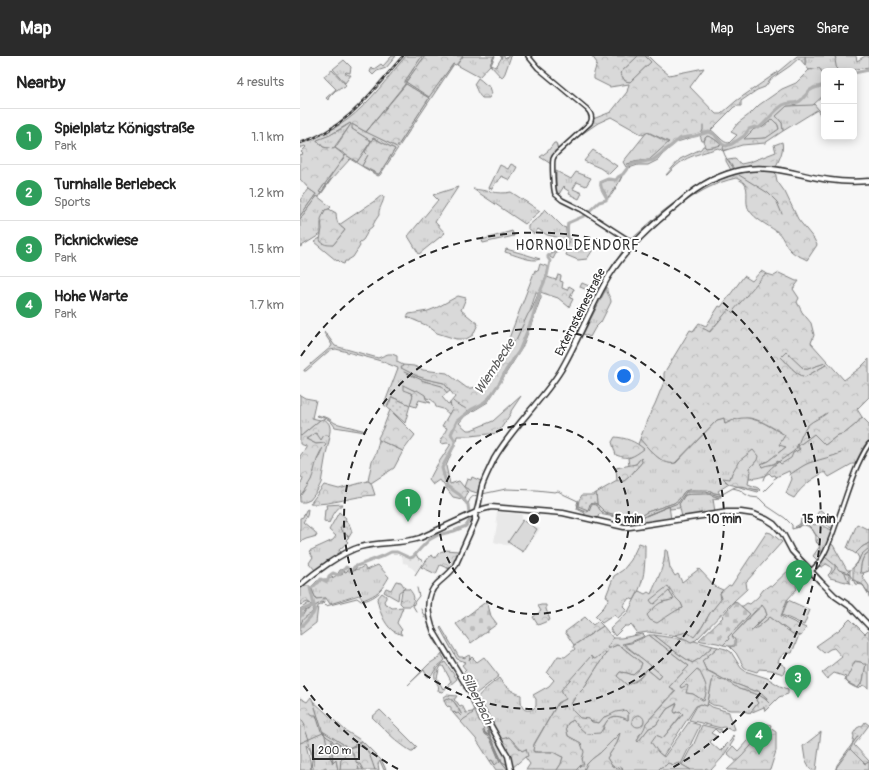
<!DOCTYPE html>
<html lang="en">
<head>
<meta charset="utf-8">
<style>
	body { margin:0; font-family:Pangolin,sans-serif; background:#f6f6f6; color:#222 }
	.controls { position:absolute; right:12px; top:12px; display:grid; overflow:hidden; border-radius:6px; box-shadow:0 2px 10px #0003 }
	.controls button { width:36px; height:36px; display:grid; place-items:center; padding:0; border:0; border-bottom:1px solid #e0e0e0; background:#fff; color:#222; font:20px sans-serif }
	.scale { position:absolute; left:12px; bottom:10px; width:48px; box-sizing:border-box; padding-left:4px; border:2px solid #2b2b2b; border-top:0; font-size:11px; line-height:14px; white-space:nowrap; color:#2b2b2b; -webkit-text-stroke:3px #fff; paint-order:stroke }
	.you { position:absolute; left:324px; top:320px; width:14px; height:14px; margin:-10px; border:3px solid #fff; border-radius:50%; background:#1a73e8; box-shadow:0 0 0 6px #1a73e833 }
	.badge { display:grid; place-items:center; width:26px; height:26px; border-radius:50%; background:#2b2b2b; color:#fff; font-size:13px; font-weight:700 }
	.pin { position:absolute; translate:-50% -33px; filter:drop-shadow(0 1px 2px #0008) }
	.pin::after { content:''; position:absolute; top:21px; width:14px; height:12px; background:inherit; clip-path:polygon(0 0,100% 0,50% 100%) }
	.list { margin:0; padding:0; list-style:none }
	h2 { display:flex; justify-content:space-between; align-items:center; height:52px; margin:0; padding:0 16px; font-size:17px }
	h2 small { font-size:13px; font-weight:400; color:#767676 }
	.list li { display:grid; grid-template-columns:26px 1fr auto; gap:12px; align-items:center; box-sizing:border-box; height:56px; padding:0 16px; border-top:1px solid #e0e0e0 }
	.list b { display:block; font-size:15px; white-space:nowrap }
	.list p { margin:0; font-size:13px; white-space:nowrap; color:#767676 }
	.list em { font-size:13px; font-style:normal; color:#767676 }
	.map { position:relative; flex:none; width:569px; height:714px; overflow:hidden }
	header { display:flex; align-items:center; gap:24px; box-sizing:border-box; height:56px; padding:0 20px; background:#2b2b2b; color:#fff }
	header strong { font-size:19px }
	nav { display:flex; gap:22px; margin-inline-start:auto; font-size:14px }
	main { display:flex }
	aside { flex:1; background:#fff }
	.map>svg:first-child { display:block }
	.built { fill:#e8e8e8 }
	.grass { fill:url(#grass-tufts); stroke:#828282; fill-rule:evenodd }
	.forest { fill:url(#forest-crowns); stroke:#828282; fill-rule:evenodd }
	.cemetery { fill:url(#cemetery-stones); stroke:#828282 }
	.garden { fill:url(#garden-dots); stroke:#828282 }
	.pitch { fill:#d9d9d9; stroke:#828282 }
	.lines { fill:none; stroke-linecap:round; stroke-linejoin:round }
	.stream { stroke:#7b7b7b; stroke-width:1 }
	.river { stroke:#b0b0b0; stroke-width:3 }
	.minor-casing { stroke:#2b2b2b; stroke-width:6 }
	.major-casing { stroke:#2b2b2b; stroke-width:7 }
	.minor { stroke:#fff; stroke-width:3 }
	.major { stroke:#fff; stroke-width:4 }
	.rail-casing { stroke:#2b2b2b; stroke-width:2.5 }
	.rail { stroke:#fff; stroke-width:1; stroke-dasharray:3; stroke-linecap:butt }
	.ring { fill:none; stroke:#2b2b2b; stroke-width:2; stroke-dasharray:7 5 }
	.labels { text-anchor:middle; stroke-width:4; stroke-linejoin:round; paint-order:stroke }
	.street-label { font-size:12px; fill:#2b2b2b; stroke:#fff }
	.water-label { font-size:13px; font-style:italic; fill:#5a5a5a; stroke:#fff }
	.quarter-label { font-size:14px; letter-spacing:1px; fill:#2b2b2b; stroke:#fff }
	.centre { fill:#2b2b2b; stroke:#fff; stroke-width:2 }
	.ring-label { font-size:12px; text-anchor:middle; font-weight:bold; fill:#2b2b2b; stroke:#fff; stroke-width:4; stroke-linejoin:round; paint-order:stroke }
</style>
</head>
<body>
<header>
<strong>Map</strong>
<nav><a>Map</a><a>Layers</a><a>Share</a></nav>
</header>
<main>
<aside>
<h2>Nearby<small>4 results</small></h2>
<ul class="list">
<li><span class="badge" style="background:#2e9e5b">1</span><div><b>Spielplatz Königstraße</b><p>Park</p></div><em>1.1 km</em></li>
<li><span class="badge" style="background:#2e9e5b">2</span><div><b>Turnhalle Berlebeck</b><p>Sports</p></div><em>1.2 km</em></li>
<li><span class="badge" style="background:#2e9e5b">3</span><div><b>Picknickwiese</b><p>Park</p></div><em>1.5 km</em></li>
<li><span class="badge" style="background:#2e9e5b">4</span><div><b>Hohe Warte</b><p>Park</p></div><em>1.7 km</em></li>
</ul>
</aside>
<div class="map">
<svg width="569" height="714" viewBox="0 0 569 714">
	<defs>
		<pattern id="grass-tufts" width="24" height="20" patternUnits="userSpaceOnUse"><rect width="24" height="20" fill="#d9d9d9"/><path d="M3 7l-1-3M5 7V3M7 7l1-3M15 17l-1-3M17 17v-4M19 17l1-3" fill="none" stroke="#bababa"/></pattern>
		<pattern id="forest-crowns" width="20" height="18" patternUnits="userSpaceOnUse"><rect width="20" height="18" fill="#d9d9d9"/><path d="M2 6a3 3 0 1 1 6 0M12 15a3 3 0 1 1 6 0" fill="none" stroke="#bababa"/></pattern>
		<pattern id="cemetery-stones" width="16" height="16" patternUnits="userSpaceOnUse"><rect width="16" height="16" fill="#d9d9d9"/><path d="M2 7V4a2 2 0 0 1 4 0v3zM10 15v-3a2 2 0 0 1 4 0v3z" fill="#bababa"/></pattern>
		<pattern id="garden-dots" width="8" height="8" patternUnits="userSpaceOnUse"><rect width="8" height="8" fill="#d9d9d9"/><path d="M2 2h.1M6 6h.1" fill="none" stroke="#bababa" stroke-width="1.8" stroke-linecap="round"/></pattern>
	</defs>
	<rect width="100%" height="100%" fill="#f7f7f7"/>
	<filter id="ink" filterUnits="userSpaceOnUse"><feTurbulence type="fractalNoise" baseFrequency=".025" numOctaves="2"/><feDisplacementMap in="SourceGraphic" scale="8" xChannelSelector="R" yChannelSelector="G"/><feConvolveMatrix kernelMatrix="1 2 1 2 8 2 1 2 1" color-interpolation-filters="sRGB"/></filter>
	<g filter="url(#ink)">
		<path class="built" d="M197,456L222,458V463L240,473L223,497L211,489H205L194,486L197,468L196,463Z
			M102,499L111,502L115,501L117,499L118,502L122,506L116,516L112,512L108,510V508L103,507Z"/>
		<path class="grass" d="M122,0H125L106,26L129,40L153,8H154L80,119L78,120L50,103L31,124H30L21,137H18L45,100L46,99L57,106L71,85L52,73L51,68L33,93L23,91L17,84C29,79 40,75 50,67L66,76L105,28V25ZM106,28L129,42L97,91L67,76ZM73,82L95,93L79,118H77L62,110L68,99Z
			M163,0H194L190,9L179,21L157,9Z
			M338,0H345L351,6L330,26L325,25L320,17Z
			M505,0H556L557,5L565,0H569V11L556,13L554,15H524V19L519,12L509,14L505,9Z
			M44,4L51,11L50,17L46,16L45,17L49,19H51L45,27L33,13Z
			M32,14L46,29L44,32L41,31L37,34H36L29,41L28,44L26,42L36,33L25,22L24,20Z
			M514,48L524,60V64L517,54L483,75L482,67L476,60L487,50Z
			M472,63L478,69L479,74L466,82L443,84L454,73L463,71Z
			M347,76L369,87L349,104L335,106L328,108V110L326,111L323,106Z
			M407,80C413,81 417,85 422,90L406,92C403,89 404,83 407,80Z
			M254,87H256L258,94L252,104L251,108L240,101L248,95Z
			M293,94L317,110L309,118L300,112L284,105Z
			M211,108L217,111L210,124L201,120L198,126H196L192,133L189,132L200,109L208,113Z
			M256,115L271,123L276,116L291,122L286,130L277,126L273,133L282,137L279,143L269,138L270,136L264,132L265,131L264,130L258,140L255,138L257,136L256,132Z
			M322,120C319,127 312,137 307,142L305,136L300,130L301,127L308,124H316L317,122Z
			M158,131L135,166L145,177L119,198L108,180L138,144L133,139Z
			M9,133L16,138L0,160V144Z
			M173,133C185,134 199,139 211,136L240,155L225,168Z
			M82,139L84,141C83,148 78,153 79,159L75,165L72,171L68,174L66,179L63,184L60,186L59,187L60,190L53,201L48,204V205H45L44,208L41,207L38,204L37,205L14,186L20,182L21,186L33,189L45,174L39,169L76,144Z
			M17,140L31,151L29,153L25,154L21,167V178L0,191V163Z
			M245,153L263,171L266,172L267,185L266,189H261L257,185V181L247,179L238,173L234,178L228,173V170L241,159V158Z
			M212,175L214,180L183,187L182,184Z
			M270,183L277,184L294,192L287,203L278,204L266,199L267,196L266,195Z
			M240,208L249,211L246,220L239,237L237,236H236L230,256L216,284L215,285H208L235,214L238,215Z
			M461,215L467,218L433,257L429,254L409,276L393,275L399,267L406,270L419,250L421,251L444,220L452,225Z
			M307,231C306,239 311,240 311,246L301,266L295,272L290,281L283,278Z
			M25,276L35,290L78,302L88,298H92L97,300V306L103,309L102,312L117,320L126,323L144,327L150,335L142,341L148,348L150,347L152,353L149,358L143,353L136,351C134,345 132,343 126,342L125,339L110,333L108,336L111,337L113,340L110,349L92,341L87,351L84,349L98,312L81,305L36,293L30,294L6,315H4V314L31,291L32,289L24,277Z
			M486,295L504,313C509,314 511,311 516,310C519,309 522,308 525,307L526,309L505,321C495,318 488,308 481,301Z
			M0,339L5,342L16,344L12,362L20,364L1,380L0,379Z
			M445,361L462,366L485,379L486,391L468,405L461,408L462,411L466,409L474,408L478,405L500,393L498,390L514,378L525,389L538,379L545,377L556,368L562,361L569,368V384L564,390L555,408H552L529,421L525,416C513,422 502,430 494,442L488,439L486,437L492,423L489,415L476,421L475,419L472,420L469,417C463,421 456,423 449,422L450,412L457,404L432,417L430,423L425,425L429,428L418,435L420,438L414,437L411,435L389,434L383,437L379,444L374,447L347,456L336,463L325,465L320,463L316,459L305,456L301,453L297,448L296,437L317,425H324L330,420L342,406L341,402L336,408L329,410L328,402L331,401L343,393L338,388L340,383C348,392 362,410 376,407L417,364L424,362L425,368L433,364Z
			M15,377L24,379H28L30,381L26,398L21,427L17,435L10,444L5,446H0V440L11,423L15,409L25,387L16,388L6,383Z
			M79,384L103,395L94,412L71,427L68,425L72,405L76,397Z
			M406,437L419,442L413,443L415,456L382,461L379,448L385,439C392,437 399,439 406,437Z
			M43,448C36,453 33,459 29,467L24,465L25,453H27L26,449Z
			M369,450L371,463L341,468L325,469V466L341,464L346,460Z
			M39,456L46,462L40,473L49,481L46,484L48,486L39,494L42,497L6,523L5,522L15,514L9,507L13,501L9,495L33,484L36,480L29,474Z
			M557,468L567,473L569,471V487L562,491L556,498L547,492Z
			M365,494H367L370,512L375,520L378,518L382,526L399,513L416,531L423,534L420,537L421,544L410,557L402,571L394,582L348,576L335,578L337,576L331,568L329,570H325L315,580L310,573L328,556L339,535L345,538L348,536L351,538C357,524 365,510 365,494ZM369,535L381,547L383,552L377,554L362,546L369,545L374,543Z
			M569,496V515L560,518C561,509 561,501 569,496Z
			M78,509L89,521C81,535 78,538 63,544L59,539C49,542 40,545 30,548L26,542L16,543L11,531L17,525L24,523H28L34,521L37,519L40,514L46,512L50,514L59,513L64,510L66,514Z
			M96,525L101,526L105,532L99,536L98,544L84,536L86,532L91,534Z
			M82,537L86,540V542L84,545L85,548L88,549L92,552L103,551L97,567L102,574L100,576L102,579C99,578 96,576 93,575C84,568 79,554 77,543Z
			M9,547L14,552L11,559L8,560L0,571V553Z
			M463,549L465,553L467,559L457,568L458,571L470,561L493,578L499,579L492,597C484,596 481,599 478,606L486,611L483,618L471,614L459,613L457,616L447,613L444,611L436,597L429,590H434L435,584L432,580L455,556Z
			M303,570L313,582L308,592H310L317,589L322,591L342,607L340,613L333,619L327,617L320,616L317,620L335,626L341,621L347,613L359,623L362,619L324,588L331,587L349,579L389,610L369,631L376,634L346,667L345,674L339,679L338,686L349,672L356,669L367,653L378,647L375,657L380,655L383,657L363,682L358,696L364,701L389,666L400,669L381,708L379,707L374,709H367C364,711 361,711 358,714H323L322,711L317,712L312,710L307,702L317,687L319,678L300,697L292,703L287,708L284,714H276C284,706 284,698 281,687L268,680L266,671L268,667L273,664L280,672L303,674C304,671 305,667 307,665C312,658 321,660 328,664V657C314,654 316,659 304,661L299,667L292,666L289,663L280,662L272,654L271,648L277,638L285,630L304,600L307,597L295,604L292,602L291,601L266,643L258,647L234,688V696C240,697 245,695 251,696C255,696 259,700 263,701L261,708L257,714H226L230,708L225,701L226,693L222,695L209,681L201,685L176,644C181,635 191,629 199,622C204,630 212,636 221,639C221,649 221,657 233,653L236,650V643L233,639L249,630L254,624L247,617L258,600L265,601L275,593L273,590Z
			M141,571L159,601H163L164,602L169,599L170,601L169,604L172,601L177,606L184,601L199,620L177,637L175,640L171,636L173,635L163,617L166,614L162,609L166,606L157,603L140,572Z
			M354,579L367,581L386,583L391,585H394L413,590L399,603L392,607L377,597Z
			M418,591L426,593L431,596L441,612L445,615L467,622L480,630L488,633V638L479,641L471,649L466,644L467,642L457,634L454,635L428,625L439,633L459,639L456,644L458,647L450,657L440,654H430L419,650L413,649L408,646L413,620L426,625L413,617L406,614L402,605Z
			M142,597V599L145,604C142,607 139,609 137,611C133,616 134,619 127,621L124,614L108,629L129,608L138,602Z
			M555,604L561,606L563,608L565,607L566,608L563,625L558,632L548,627L545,624Z
			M145,606L157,623L142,636L138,635C140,628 136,628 135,622C133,615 140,609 145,606ZM141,610H143L151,625L143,633L137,622L139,614Z
			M397,613H399L407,631V635L404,645L393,638L386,637L380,630Z
			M165,631L187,665L185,666L189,679L185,677L184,678L190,682L200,706L195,709L192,704L190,705L176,683L161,666C164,661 169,660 172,656L174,655L169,642L170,641L167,635L163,632Z
			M148,642C156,645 157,652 162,659L161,660L154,656L153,657L151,654V651L148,650V651L146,649L144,644Z
			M13,645L46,675L62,685L49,692L25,677L31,703L33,706L32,707L36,704L38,714H26V711L19,714H12L13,713C14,704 13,695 6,689L10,705L11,714H0V687L24,676L22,675Z
			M401,648L407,650L408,648L412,651L429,656V657L435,673L434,675L424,671L421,672L389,664L397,650Z
			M80,654L117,691L113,695H111C96,686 84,673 72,661Z
			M402,669L422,674L419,677L415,673L411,677L416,680L410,686L420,695L431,684L433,679L434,684L422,702L411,714H409L406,712L404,714H391L382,709L392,690H393Z
			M190,670L208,703L210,714L206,708L202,706L201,703L189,677L188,671Z
			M467,673L472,681V685L461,688L457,684L437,706L427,697L433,690L438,695L456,675L461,679L463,674Z
			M521,676L516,714H511L505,703L503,690Z
			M550,693L565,707L569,706V714H536V712Z"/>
		<path class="forest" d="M92,0H96L86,12L77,15L73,19L70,16L72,11L74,13L81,8L83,10Z
			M106,0H122L105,25V28L66,76L52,68V73L71,85L57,106L35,92L51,68L50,67L30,79L17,84L23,91L33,93L35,92L45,100L19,136L21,137L30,124H31L19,141L17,140L0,163V160L16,138L9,133L0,123V99L3,98L1,96L6,91L5,90L0,92V88C16,82 33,74 47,64C70,47 88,21 106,0Z
			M125,0H163L156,9L153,8L129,41L106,26Z
			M194,0H195L191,9L196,11L202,1L200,0H204V1L207,2L208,0H211L205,17L202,22L190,9Z
			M292,0H338L320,17L325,25L330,26L351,6L345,0H348L356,8L369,19L404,12L390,31L416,58H421L436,45L479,15L497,0H505V9L499,2L490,10L471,23L465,31L457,34L441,45V50H438L434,51L411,74C418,78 422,87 429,87L437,79L431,76L438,67L450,58L459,49L482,33L496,27L509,14L519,12L524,19V39L513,49L487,50L476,60L482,67L483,75L465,87L442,89L423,95L418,92C394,100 385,99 367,119H366L380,103L401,93L403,90H404L406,92L414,91L421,89C417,85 413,81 407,80L405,82L404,85H402L400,79L377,86L362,99L358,104L348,109H338L329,112L328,111L327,108L335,106L349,104L369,86L348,76L343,79L311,61L298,67L276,82H275L293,63L311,56L327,36L329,28L310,31L294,23V17L297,7ZM472,63L478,69L479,73L466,82L444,83L454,73L463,71Z
			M178,22C183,25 185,29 190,31L192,37L189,42H182C177,37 177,34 174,28Z
			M106,28L129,42L97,91L66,76Z
			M73,82L95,93L79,118H78L62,110L68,99L65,96Z
			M482,86C484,94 480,102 476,110L494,114L473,112L432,116L426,105V102L428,104L435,103L441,108L450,106L476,96L474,89Z
			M428,114V116L404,128L335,183L334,181L362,156L395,131L407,123Z
			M475,115L477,125L485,136L498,163L514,183L517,189L507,204C502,201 495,199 491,195C484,189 483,179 476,175C466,168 456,164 449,154C444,146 450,134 444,127C442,125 438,123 436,122C415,127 402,134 385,146L384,145C403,131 423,119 447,116C456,115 466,115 475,115Z
			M29,153L36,157C37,167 37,168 45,174L33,189C27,189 23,189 20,184L22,173L21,163L25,154Z
			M266,172L268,173L269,182L270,183L266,195L263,194L257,195L253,203L250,201L249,198L257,190V185L261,189H266L267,185Z
			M206,193L224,198L240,203C232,207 213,198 205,196Z
			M324,193L326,194L297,238L280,231L282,227L296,233L297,232Z
			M479,217L496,225H499L493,233L499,242L497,246L502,256L511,267L514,279L511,287L544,324L560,312L569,303V341L557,353L562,361L556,368L545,377L538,379L525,389L514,378L498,390V392L500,393L493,397L491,402L481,408L478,405C471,410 469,408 462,411L461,408L468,405L486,391L479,389L485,379C475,373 456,360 444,362C437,362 431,365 425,368L424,362L417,364L375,407C362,410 348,392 340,383L347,364L355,348L364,326V317L390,274L393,275L399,270L410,276L429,253L433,257L434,254L464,219L467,218L474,220ZM486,296L504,313C509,314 511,311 516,310C519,309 522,308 525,307L526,309L505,321C495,318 488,308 481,301Z
			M258,219L261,220L260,225L263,226L262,232L267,234L269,230L274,233V234H273L270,242L273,243L269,251L258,242L240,236L247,221L256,224Z
			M238,238L241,239V243L240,244L233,264L222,292L188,346L165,360L159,367L167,374H171L193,365L221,340L211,355V357L198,377L170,380H157L156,386L146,410L150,428L159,425L168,436L164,446L162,443L153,441L140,424L133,429L129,424L137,409L151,388L147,387L142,388L140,386L147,372L142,370L152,353L150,347L155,341L144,327L126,323L117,320L101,312L103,309L114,310L123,314L147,317L156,324L167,332H172L179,330L194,308L208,285H215L216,284L228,258L232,253Z
			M158,240L166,242L161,254L178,268L173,279L166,283H156L137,277L128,270L107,261L109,258L128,255L138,251Z
			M103,329L115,335L117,334L125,339L126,343L131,347L119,344L116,351L110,349L113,339L111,337L103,334Z
			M90,354L115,379L103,395L79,384L78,382L83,372Z
			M17,359L28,362L35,367L66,375L65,376L35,371C29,362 26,362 16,360Z
			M23,363C31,366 31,373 29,380L28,379H24L21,384L17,378L15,377L6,383L16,388L25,387L26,389C16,397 16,412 11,424C8,429 4,435 0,440V427L2,426L3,423L2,421H0V400L6,392V390L0,388V379L1,380L20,364Z
			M315,381C326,382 335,385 344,393C333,401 329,404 316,399L312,386Z
			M453,394L458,400L457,404L450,412L449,422L454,423H449L448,428L458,432L460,434L458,436L429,428L423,422L430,423L432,417L439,405Z
			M341,402L342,406L329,421L324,425H317L316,412L336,408Z
			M68,425L71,427L75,439C53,440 32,449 10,448L24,429L39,433Z
			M389,434H408L414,437L420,438L421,441C416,442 413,439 408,438C405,438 388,438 385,439L379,448L380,451L379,452L370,453L369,450L346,460L341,464L325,466V469H323L322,466L319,464L315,461L299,458L297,464L284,461L285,457L277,453L278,448L279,450L294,447L297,448L305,456L316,459L320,463L325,465L336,463L347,456L374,447L379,443L385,435Z
			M8,453L7,460L3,466L15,476L17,480L6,483L0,486V462L3,461L6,454Z
			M501,463L515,469L518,467L532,475L522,500L518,505L513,500L520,490L516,486L519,482C511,474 507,464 496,472L495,471L500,468Z
			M45,464L50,470L52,476L49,481L40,473Z
			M467,476L471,477L482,486L446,526L447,533L435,544L396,584L391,586C386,582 380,582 375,579L387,576L394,581L402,571L410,557L422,542L420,537L429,529L431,530Z
			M339,487L345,489C345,511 345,525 334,544L329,542L323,550L327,554L318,562L314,559L302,567L295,560L304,551L309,542L306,540L314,520L323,514L331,504Z
			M569,487V496C561,500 561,509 560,517H563L564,518L562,520L569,530V539L563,529L555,528L553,523V512L558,506L559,502L556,497L562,491Z
			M531,488L533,489L547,514H550V527L530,522L528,519L530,517L532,513L530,510L526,508L522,511L518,510L526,499Z
			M145,494L158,495L159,496L152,514L140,509L136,518L121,511L131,499L135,502C138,498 139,495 145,495Z
			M492,511L500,522L496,530L497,533L487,544L481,560L506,572L501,580L493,578L470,561L458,571L451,575L467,559L465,553L462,549L455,555L432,580L435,584V590H429L423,589L429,583L427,582L450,558L441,550H443L447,547L450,548L458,541L463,534L470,529L472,530Z
			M3,530H10L16,543L26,542L25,547H22L21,549L18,550L16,567L0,579C0,572 0,564 7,560C12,557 12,558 14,552L11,548L8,546L0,549V532Z
			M368,530L376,542L381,547L383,552L377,554L357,567L350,564L347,559C351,555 355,550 360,547C365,545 369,545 374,543L369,535L354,548L352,547L350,544Z
			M104,533H109C115,540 115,542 111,550H103L100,547L102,535Z
			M241,549H246V553L250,564L238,569L233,561L241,555L238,550Z
			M285,561L293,569L298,565L303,570L274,589L265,576Z
			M550,563L565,578L569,574V632L563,629L559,633C554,631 549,629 545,624L546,621L534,617L527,623L522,617L542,601L534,592L530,593L524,597L516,590L539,574ZM555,605L561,606L563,608H566L563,625L558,632L548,627L546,624Z
			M343,578L345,580L331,586L322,588L344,604L362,619L359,623L347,613C341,621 337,625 327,629L317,620L320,616L327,617L333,619L340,613L342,607L322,591L317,589L310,592H307L313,582H321Z
			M349,579H354L377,597L392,607L399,603L413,590L418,591L402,605L406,614L427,625H426L413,621L407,650L401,648L396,650L363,700L358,696L351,686L356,679L363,682L383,658L380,655L375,657L374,655L377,647L367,653L356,669L349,672L338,686L337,685C340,677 344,676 346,667L376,635L369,631L389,610ZM397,613L399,614C405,627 409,630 404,645L393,638L386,637L388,630L387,629L381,632L380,630Z
			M304,596L307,597L304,600L285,630L277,638L271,648L272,654L280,662L289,663L292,666L299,667L304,661C308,661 311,658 316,656C319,655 321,656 325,654L328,657V664C321,660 312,658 307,665C304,669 303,673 300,677L287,678L280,672L273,664L268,667L266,671L268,680L281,687L284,696L282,703L284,709H281L276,714H257L261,708L263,701C260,700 257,698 254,696C250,695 239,697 233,695L234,689L258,647L266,643L261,634L291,600L292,602L295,603Z
			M428,625L454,635C460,634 464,639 467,643L466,644L459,639L439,633L428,626Z
			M147,639L157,640L154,644L158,647V648L160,650L162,649L166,657L172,656L173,657L169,660L164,663L161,666L153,657L154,656L156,658L158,657L161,660L162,659C158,652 156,645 148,642L144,644V641Z
			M11,641L13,645L23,677L0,687V642L7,646Z
			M332 665a6 6 0 1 1 12 0a6 6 0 1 1-12 0Z
			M187,665L190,670L188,671L189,677L201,703L202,706L206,708L210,714H196L190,705L192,704L195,709L200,705L190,682L184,678L183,675L184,674L185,677L189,679L185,666Z
			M565,666L569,669L554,689L569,705V706L565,708L550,693L552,690L554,680L553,678L557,672L563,669Z
			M467,668L471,669L470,672L476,676V695L470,714H427L442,700L457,683L461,688L465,683L472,685V680L467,673L463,674L461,679L456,675Z
			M24,676L49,692L62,685L82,705L86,714H84L80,705L78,708L79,714H38L36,704L34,706L31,703Z
			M320,677L317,687L307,702L312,710L317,712L322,711L323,714H284L287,708L292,703L300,697Z
			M209,681L222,695L226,693L228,700L225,701L212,712L210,702L201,685L202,683Z
			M368,707L374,709L379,707L391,714H358L361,711L365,710Z"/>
		<path class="cemetery" d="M187,545L191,560L197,568L171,587L156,568Z
			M435,545L450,558L428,581L429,583L423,589C415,585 407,587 399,584L423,561L422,560Z"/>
		<path class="garden" d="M92,341L110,349L105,367L87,351Z
			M296,437L297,448L294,447L290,448L288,454L278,450L279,444L282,439H293Z
			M520,454L536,464L533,473L514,462Z
			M459,639L465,643L471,649L465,655L464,651L450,657L458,647L456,644Z"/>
		<path class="pitch" d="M172,421L181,425L177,437L168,434V433L164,431L167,423L171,424Z
			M223,464L237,473L223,496L208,486Z
			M488,544L510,554L504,569L482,559Z"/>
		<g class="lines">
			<path class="stream" d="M536,0L535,2H536L535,4L537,15
				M401,78L403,74V69
				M424,89C420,97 430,106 434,113
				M439,119L468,137L477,146L482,158
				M307,143C309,141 311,140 312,138C314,135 322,122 322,119
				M104,316L124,325L142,330L143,332
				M144,333L147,337
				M153,345C157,350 165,350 169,356
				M489,419C496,415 504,408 512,406C522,403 531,401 541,397
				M474,423L477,421
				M463,424C465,415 477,407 484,402C488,399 492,397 495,394C497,392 497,388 499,386C501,380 504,374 508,369C513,364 521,362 527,357
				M433,432C441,427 449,433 458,434
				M464,435L473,426
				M182,438L206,433L236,434L255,436L258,435L265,439L278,445L277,448L278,452L287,456L289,455L291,449C299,447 297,452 302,456C305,459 312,459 316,460L319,464L327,466L340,463L347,459L378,447L386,436H406L419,440L433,432L440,434L445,438L451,441L459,442L467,450L485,462L492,469V473L499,471L502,466L507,468L513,474L516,480V485L519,489L521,498H522
				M168,449C169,443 172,439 179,439
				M116,498L118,502L123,505
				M525,501L536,510L539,514L548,517L554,524L563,529L568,537L569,541
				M52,514L54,515L56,512L57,511
				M43,515L46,516L48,514
				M548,516L555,510L559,504L561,499L569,492
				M545,517L547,522
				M531,518L535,513V509
				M38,519H41L43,518L42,517
				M115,519L122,508
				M548,524L552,529
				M15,550L22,546L26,550L57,542L61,545C67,545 74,541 79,537
				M121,553L125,562
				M116,555L113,550L115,545L119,540L117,532
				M2,559H3L5,555L10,553L11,550
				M131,576L135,585L157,619L167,635
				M170,642L178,663L183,670L185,678L190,680L201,705L208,714
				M9,657H10L13,659H16C18,664 19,670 21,675
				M2,664C6,668 4,671 6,676C7,679 9,682 9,685
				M182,668L187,667L190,680
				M22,676L27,681L32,684L34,687L36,686L43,691C49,690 54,697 54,702L56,703V706L58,708H60L63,714
				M32,685L31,687L33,706
				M9,687L10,693L11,695V699L12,703L11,714
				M49,692L62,688C69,694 72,706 75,714
				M58,709L59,714
				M536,713L537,709L558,680
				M40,714L41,703L47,697L44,692"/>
			<path class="river" d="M554,17L569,14
				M0,561L2,559L0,555L9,551L14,549
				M1,570L3,569L13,558L15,553L10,532L13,531L16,528L18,527L21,523L27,526L29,520L33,517L38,519L41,517L46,511L48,512L50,515L52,514L54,511L83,500L91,496H97L110,502L113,501L121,492L129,484L138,479L154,475L166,470L170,464L168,449L160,439L147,430L142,412L145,406L154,390L155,385L151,378L157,365L172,353L182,348L189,342L200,326L206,314L219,295L232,263L240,236L247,220L250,205L248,202V200C253,195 258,195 263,192C270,188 266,174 268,167L284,160L299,146L306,144L307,143C305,137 299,132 301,126L308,123L316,124L318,121L323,118L329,110L333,108L353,104L381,82L395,80L409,76L414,78L422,88L426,90L432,88L444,80L449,73L455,71L458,72L460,71C468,64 474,55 483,49C488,46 493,48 498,46C503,44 506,38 509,35C514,31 519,31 524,29"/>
			<g class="minor-casing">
				<path id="minor" d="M228,0L238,12L287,53C291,57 293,62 290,67L257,97C255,99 254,100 253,103C252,108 253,133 255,138L262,144L282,154L327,183L335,187
					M511,515C526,502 531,481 538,463C547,438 554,411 569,388"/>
			</g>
			<g class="major-casing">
				<path id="major" d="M426,456H441L454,458L466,463L474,468L483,478L492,495L521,526L535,540L551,551L569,570
					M176,463L155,510C150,518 143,522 137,528C124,540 128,561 134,576L166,629L186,661L205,695L208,700L211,714
					M175,465V460C179,450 180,440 182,430C185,421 190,412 194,403C213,370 242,345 261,314C279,283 291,250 309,220C327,191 352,169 378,148C388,139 400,130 412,124C421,120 431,116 441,114C473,108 499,120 530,124C543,126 556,126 569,125
					M0,529C14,517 42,496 60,491C79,486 101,488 120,482L183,453L191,451L263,457L324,471H330L428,456"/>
			</g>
			<use href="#minor" class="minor"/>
			<use href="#major" class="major"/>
			<g class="rail-casing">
				<path id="rail" d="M0,87C47,73 72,35 103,0"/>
			</g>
			<use href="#rail" class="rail"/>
		</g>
	</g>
	<g class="ring">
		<circle cx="234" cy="463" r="95"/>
		<circle cx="234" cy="463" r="190"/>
		<path d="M98 713A285 285 0 0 1 1 626M1 300A285 285 0 1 1 370 713"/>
	</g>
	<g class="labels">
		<g class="street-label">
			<text transform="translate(280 256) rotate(-63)" y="4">Externsteinestraße</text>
		</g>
		<g class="water-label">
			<text transform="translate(194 310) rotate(-57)" y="5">Wiembecke</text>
			<text transform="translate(178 642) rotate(64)" y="5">Silberbach</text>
		</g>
		<g class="quarter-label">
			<text x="278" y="194">HORNOLDENDORF</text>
		</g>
	</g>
	<circle cx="234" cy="463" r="6" class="centre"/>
	<g class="ring-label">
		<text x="329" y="467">5 min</text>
		<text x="424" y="467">10 min</text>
		<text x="519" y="467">15 min</text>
	</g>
</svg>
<div class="controls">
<button>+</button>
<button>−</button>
</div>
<div class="scale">200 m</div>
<div class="you"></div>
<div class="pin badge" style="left:108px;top:466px;background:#2e9e5b">1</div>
<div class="pin badge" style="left:499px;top:537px;background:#2e9e5b">2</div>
<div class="pin badge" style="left:498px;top:642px;background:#2e9e5b">3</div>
<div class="pin badge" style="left:459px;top:699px;background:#2e9e5b">4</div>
</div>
</main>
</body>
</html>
